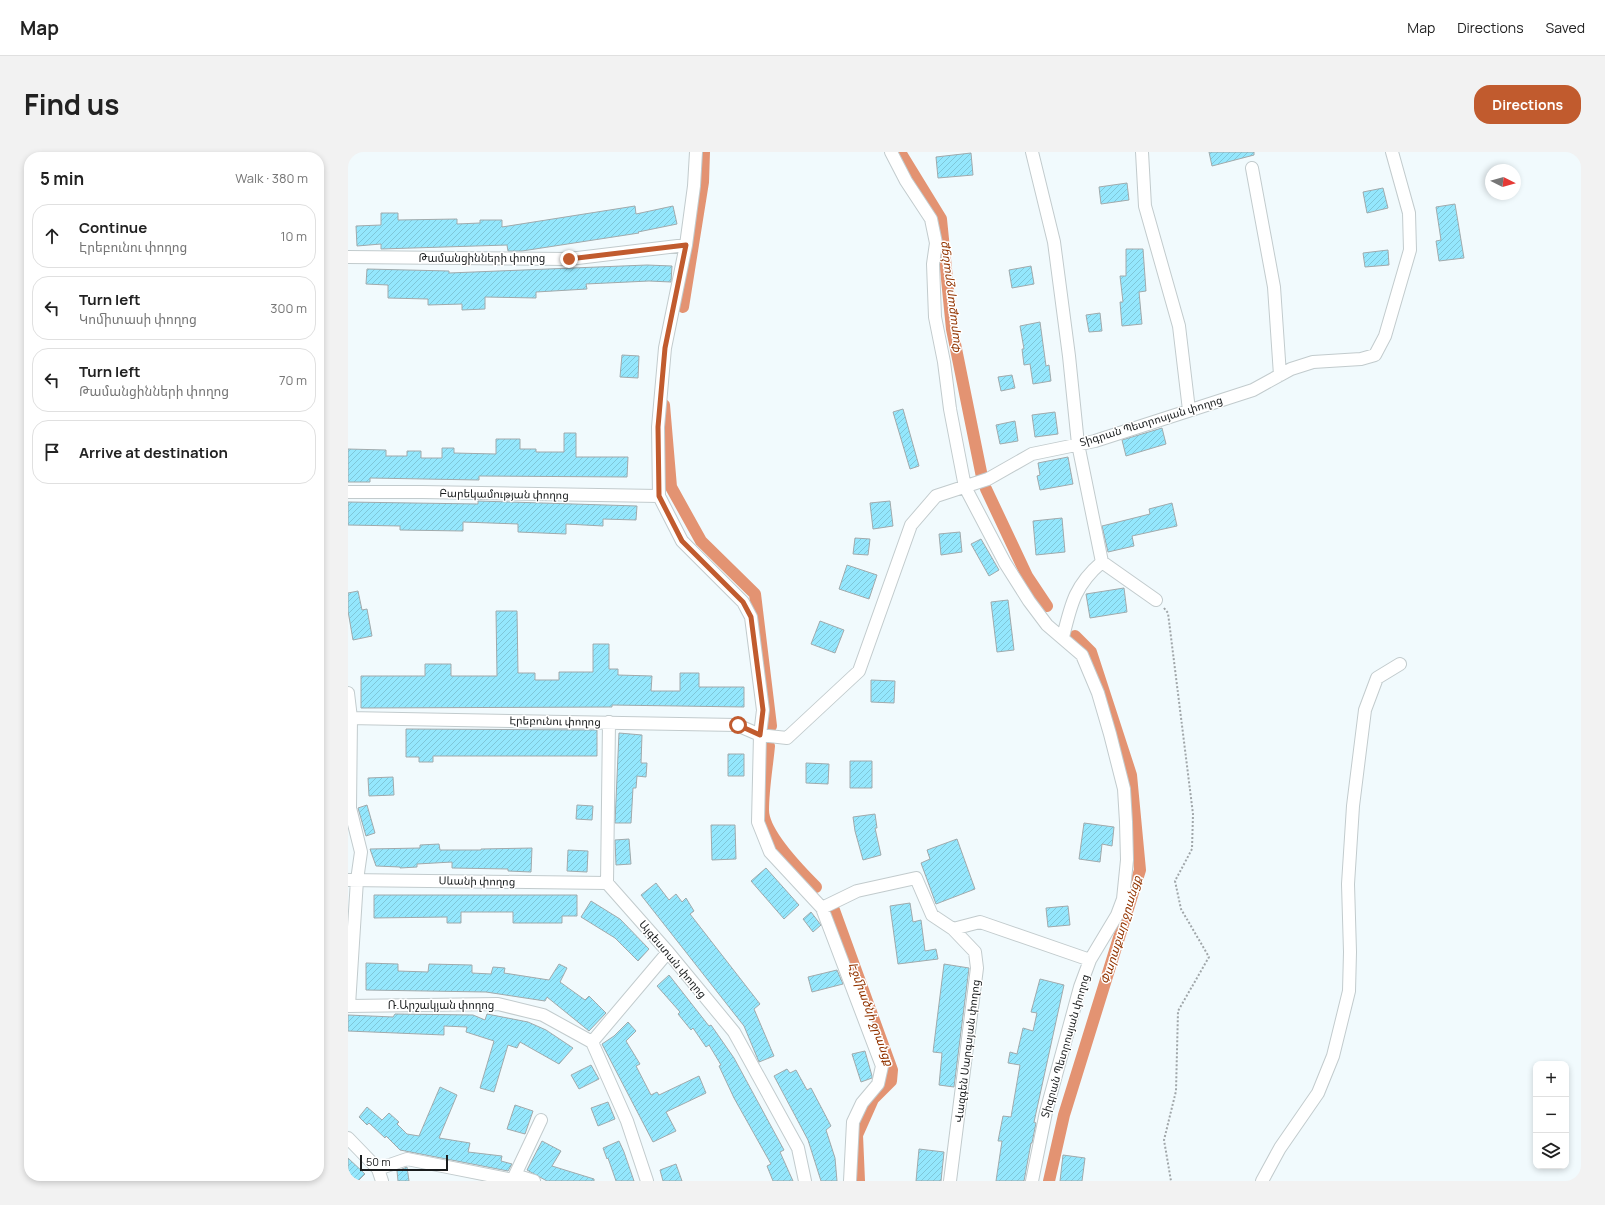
<!DOCTYPE html>
<html lang="en">
<head>
<meta charset="utf-8">
<style>
	body { margin:0; font-family:Manrope,"Noto Sans Armenian",sans-serif; background:#f2f2f2; color:#222 }
	.controls { position:absolute; right:12px; bottom:12px; display:grid; overflow:hidden; border-radius:8px; box-shadow:0 2px 6px #0003 }
	.controls button { width:36px; height:36px; display:grid; place-items:center; padding:0; border:0; border-bottom:1px solid #e0e0e0; background:#fff; color:#222; font:20px sans-serif }
	.compass { position:absolute; left:1137px; top:12px; width:36px; height:36px; border-radius:50%; background:#fff; box-shadow:0 2px 6px #0003; rotate:96deg }
	.scale { position:absolute; left:12px; bottom:10px; width:88px; box-sizing:border-box; padding-left:4px; border:2px solid #1a1d1e; border-top:0; font-size:11px; line-height:14px; white-space:nowrap; color:#1a1d1e; -webkit-text-stroke:3px #fff; paint-order:stroke }
	.stop { position:absolute; width:12px; height:12px; margin:-9px; border:3px solid #c15b2e; border-radius:50%; background:#fff }
	.stop.end { background:#c15b2e; border-color:#fff; box-shadow:0 1px 4px #0008 }
	.list { margin:0; padding:0; list-style:none }
	h2 { display:flex; justify-content:space-between; align-items:center; height:52px; margin:0; padding:0 16px; font-size:17px }
	h2 small { font-size:13px; font-weight:400; color:#767676 }
	.list li { display:grid; grid-template-columns:26px 1fr auto; gap:12px; align-items:center; box-sizing:border-box; height:64px; margin:0 8px 8px; padding:0 8px; border:1px solid #e0e0e0; border-radius:16px }
	.list b { display:block; font-size:15px; white-space:nowrap }
	.list p { margin:0; font-size:13px; white-space:nowrap; color:#767676 }
	.list em { font-size:13px; font-style:normal; color:#767676 }
	.icon { flex:none; width:22px; height:22px; fill:none; stroke:currentColor; stroke-width:2; stroke-linecap:round; stroke-linejoin:round }
	.map { position:relative; flex:none; width:1233px; height:1029px; overflow:hidden; border-radius:16px }
	header { display:flex; align-items:center; gap:24px; box-sizing:border-box; height:56px; padding:0 20px; background:#fff; border-bottom:1px solid #e0e0e0 }
	header strong { font-size:19px }
	nav { display:flex; gap:22px; margin-inline-start:auto; font-size:14px }
	.intro { display:flex; align-items:center; justify-content:space-between; box-sizing:border-box; height:96px; padding:0 24px }
	h1 { margin:0; font-size:28px }
	.button { padding:10px 18px; border-radius:16px; background:#c15b2e; color:#fff; font-size:14px; font-weight:700 }
	main { display:flex; gap:24px; padding:0 24px }
	aside { flex:1; background:#fff; border-radius:16px; box-shadow:0 2px 6px #0003 }
	.map>svg:first-child { display:block }
	.lines { fill:none; stroke-linecap:round; stroke-linejoin:round }
	.canal { stroke:#e39372; stroke-width:12 }
	.building { fill:url(#building-hatch); stroke:#a1aaac }
	.minor-casing { stroke:#c2cbcd; stroke-width:14 }
	.path { stroke:#a0a6a9; stroke-width:2; stroke-dasharray:2 2; stroke-linecap:butt }
	.minor { stroke:#fff; stroke-width:12 }
	.route { stroke:#c15b2e; stroke-width:5 }
	.labels { text-anchor:middle; stroke-width:3; stroke-linejoin:round; paint-order:stroke }
	.street-label { font-size:11px; fill:#1a1d1e; stroke:#fff }
	.water-label { font-size:12px; font-style:italic; fill:#923400; stroke:#fff }
</style>
</head>
<body>
<header>
<strong>Map</strong>
<nav><a>Map</a><a>Directions</a><a>Saved</a></nav>
</header>
<div class="intro"><h1>Find us</h1><a class="button">Directions</a></div>
<main>
<aside>
<h2>5 min<small>Walk · 380 m</small></h2>
<ul class="list">
<li><svg class="icon" aria-label="ahead" viewBox="0 0 24 24"><path d="M12 20V5M6 11l6-6 6 6"/></svg><div><b>Continue</b><p>Էրեբունու փողոց</p></div><em>10 m</em></li>
<li><svg class="icon" aria-label="left" viewBox="0 0 24 24"><path d="M17 20v-9H6M10 6l-5 5 5 5"/></svg><div><b>Turn left</b><p>Կոմիտասի փողոց</p></div><em>300 m</em></li>
<li><svg class="icon" aria-label="left" viewBox="0 0 24 24"><path d="M17 20v-9H6M10 6l-5 5 5 5"/></svg><div><b>Turn left</b><p>Թամանցինների փողոց</p></div><em>70 m</em></li>
<li><svg class="icon" aria-label="arrive" viewBox="0 0 24 24"><path d="M6 21V4h12l-3 4 3 4H6"/></svg><div><b>Arrive at destination</b></div></li>
</ul>
</aside>
<div class="map">
<svg width="1233" height="1029" viewBox="0 0 1233 1029">
	<defs>
		<pattern id="building-hatch" width="6" height="6" patternUnits="userSpaceOnUse"><rect width="6" height="6" fill="#94e7fd"/><path d="M-1 1l2-2M0 6l6-6M5 7l2-2" fill="none" stroke="#7fc6d8"/></pattern>
	</defs>
	<rect width="100%" height="100%" fill="#f1fafd"/>
	<g class="lines">
		<path class="canal" d="M552,0L593,67L604,177L634,325
			M335,155L355,30L356,0
			M316,253L323,335L353,389L407,442L423,574
			M638,337L679,424L699,454
			M421,594C419,615 415,637 415,658C415,681 452,719 468,735
			M486,758L544,918L543,929L525,947L509,983L511,1029
			M701,1029L716,963L792,718L783,623L743,500L727,484"/>
	</g>
	<path class="building" d="M861,0H906V3L864,14Z
		M623,1L625,23L590,26L588,5Z
		M779,31L781,48L753,52L751,35Z
		M1035,36L1040,56L1019,61L1015,40Z
		M1107,52L1116,106L1091,109L1088,89L1093,88L1088,55Z
		M287,54L288,62L325,54L329,72L290,80L291,81L174,99H160L159,93L33,97V92L9,94L8,74L33,73V61H50V68L109,67V72L132,71V68H154V75Z
		M778,97H795L798,139L791,140L794,172L774,174L772,150H775L772,124H778Z
		M1040,98L1041,113L1017,115L1015,101Z
		M299,113L324,114L323,130L301,129L238,132L239,137L188,140V146L137,145V157L114,158V152L80,153V147L40,146V133L18,132L19,117L101,119V121Z
		M683,114L686,132L664,136L661,118Z
		M752,161L754,179L741,180L738,163Z
		M692,170L698,214L701,213L703,229L685,232L682,212L676,213L674,197H676L672,174Z
		M274,203L291,204L290,226L272,225Z
		M664,223L667,236L653,239L650,225Z
		M555,257L571,314L562,317L545,260Z
		M707,260L710,282L687,285L684,263Z
		M667,269L670,289L652,292L648,273Z
		M814,276L818,292L778,304L774,288Z
		M216,281H228V305H280L279,325L131,324V328L22,326V330H0V297L38,298V304H59V299H73V306H94V296H106V301L148,302V287H172V297H188V300H216Z
		M720,305L725,332L692,338L689,324L692,323L690,311Z
		M130,349L289,354L288,368L255,367V374L218,372V382L170,380V372L115,370V379L52,378V374L0,373V350L130,352Z
		M542,349L545,374L525,377L522,351Z
		M824,351L829,374L784,384L786,394L760,400L754,374L802,362L801,357Z
		M714,366L717,400L688,403L685,369Z
		M612,380L614,400L593,403L591,382Z
		M507,386L522,387L520,403L505,402Z
		M633,387L651,418L641,424L623,392Z
		M499,413L529,423L521,447L491,437Z
		M776,436L779,460L742,466L738,442Z
		M10,439L14,458L19,457L24,484L5,488L0,459V441Z
		M660,448L666,498L649,500L643,450Z
		M148,459H169L170,521H187V528H211V520H245V492H261V517H270V523L304,524L303,539H332V521H351V535H396V555L264,553V555L13,556V524H77V512H103V524H149Z
		M472,469L496,478L487,501L463,492Z
		M523,528L547,529L546,551L523,550Z
		M58,577L249,578V604H85V610H71V605H58Z
		M271,581L294,583L293,611H299L298,625L289,624L288,636H285L283,671H267Z
		M380,602H396V624H380Z
		M502,609H524V636H502Z
		M458,611L481,612L480,632L458,631Z
		M45,625L46,643L21,644L20,626Z
		M19,653L27,681L18,684L10,656Z
		M229,653L245,654L244,668L228,667Z
		M527,662L529,676H527L533,703L515,708L507,679L505,665Z
		M736,671L766,675L764,694L754,692L752,710L731,707Z
		M363,673H387L388,707L364,708Z
		M281,687L283,712L268,713L267,688Z
		M609,687L627,737L588,752L573,711L582,707L579,698Z
		M91,692L92,698H133V697L184,696L183,720L160,719V717L104,716V710L69,712V715L52,716V715L28,714L22,697L72,696V693Z
		M220,698L240,699L239,720L219,719Z
		M418,716L451,753L436,767L403,729Z
		M308,731L321,748L328,742L334,750L338,746L346,759L342,762L412,852L406,857L426,904L411,910L396,874L293,743Z
		M26,743H229V764H214V771H165V760H113V771H99V765L26,766Z
		M243,749L272,767L301,797L290,809L267,786L233,765Z
		M562,751L565,770L573,768L577,799L588,797L590,807L550,812L542,754Z
		M720,754L722,773L700,775L698,756Z
		M463,760L473,773L465,780L455,767Z
		M18,811L50,812V819L80,820L81,812L124,813V821L143,822L145,815L157,816L156,821L201,828L211,812L219,816L212,830L237,848L241,844L258,861L241,879L199,845L197,849L138,840L18,838Z
		M596,812L621,816L606,935L591,933L594,901L585,900Z
		M489,818L495,832L464,840L460,825Z
		M321,823L361,874L363,873L386,906L436,998L432,1000L445,1029H425L419,1014L423,1012L386,946L371,914L373,913L361,893L358,895L345,876L343,878L330,862L332,860L309,834Z
		M692,827L716,833L686,970L688,971L684,991H683L676,1029H648L654,989H650L655,964L663,965L672,913L660,911L662,900L669,902L675,876L685,879L689,861L683,860Z
		M47,862L125,863L137,868L139,862L180,870L198,878L225,896L211,912L172,890L169,896L160,893L146,940L132,936L146,889L118,880L119,875L96,874V883L0,879V863L45,865Z
		M280,870L288,879L278,889L292,912L288,914L303,943L309,940L311,943L351,924L358,941L318,960L328,979L305,990L254,892L266,884Z
		M517,899L524,924V926L513,930L504,902Z
		M243,913L251,927L231,937L223,923Z
		M439,917L442,921L448,918L459,938L463,936L483,974L478,978L487,1006L489,1029H473L460,988L426,924Z
		M92,935L109,943L91,986L122,991L120,1000L154,1004L153,1009L164,1012L160,1019L52,998L38,984L37,986L21,971L19,973L11,965L19,955L34,968L41,961L51,970L49,972L59,982L71,984Z
		M260,950L267,967L250,974L243,956Z
		M167,953L185,959L177,982L159,977Z
		M194,989L213,999L204,1014L246,1027V1029H199L179,1018Z
		M271,989L276,1000L286,1029H268L260,1006L259,1007L255,996Z
		M571,997L596,1000L593,1029H568Z
		M715,1003L737,1006L734,1029H712Z
		M0,1006L17,1022L10,1029H4L0,1025Z
		M328,1012L334,1029H315L312,1018Z
		M59,1015L61,1029H50L49,1019Z"/>
	<g class="lines">
		<g class="minor-casing">
			<path id="minor" d="M348,0L346,34L338,93L317,196L310,275L311,344L334,389L395,450L403,465L415,558L412,583L410,670L422,700L474,756L534,914L530,932L514,951L505,970L502,1029
				M543,0L558,29L583,67L588,91L585,112L587,165L596,210L602,257L617,335L657,411L681,449L699,473L734,503L750,541L762,582L776,637L778,670L779,708L775,747L769,763L742,808L732,835L698,960L684,1029
				M684,0L706,90L721,204L730,292L754,410L808,448
				M794,0L797,54L831,174L841,258
				M904,16L926,135L932,223
				M0,105L221,107L338,93
				M0,340H74L311,344
				M715,485C723,452 727,433 754,410
				M0,541L3,566L2,656L13,700L9,728L1,853
				M0,566L389,573L412,583L439,586L511,519L563,373L588,344L640,327L684,302L747,289L905,238L943,217L965,210L1013,207L1027,203L1037,184L1062,98L1061,61L1044,0
				M261,570L259,731L320,800L386,880L450,996L457,1029
				M0,728L259,731
				M474,756L509,739L568,726L584,763L605,777L632,770L742,808
				M0,854L150,852L195,863L244,890L279,969L299,1029
				M244,890L320,800
				M0,986L30,1017L34,1029
				M30,1017L59,1007L165,1028
				M167,1023L193,968
				M165,1029L167,1023L186,1029
				M602,1029L629,816L627,800L605,777
				M914,1029L932,996L970,941L985,904L1001,839L1002,800L1000,732L1005,654L1017,558L1029,526L1052,512"/>
		</g>
		<path class="path" d="M816,456L820,461L845,662L844,697L827,729L833,757L861,805L830,859L828,939L816,988L823,1029"/>
		<use href="#minor" class="minor"/>
	</g>
	<g class="lines">
		<path class="route" d="M221,107L338,93L317,196L310,275L311,344L334,389L395,450L403,465L415,558L412,583L390,573"/>
	</g>
	<g class="labels">
		<g class="street-label">
			<text x="134" y="110">Թամանցինների փողոց</text>
			<text transform="translate(803 269) rotate(-17)" y="4">Տիգրան Պետրոսյան փողոց</text>
			<text transform="translate(156 342) rotate(1)" y="4">Բարեկամության փողոց</text>
			<text transform="translate(207 569) rotate(1)" y="4">Էրեբունու փողոց</text>
			<text transform="translate(129 729) rotate(1)" y="4">Սևանի փողոց</text>
			<text transform="translate(325 807) rotate(50)" y="4">Այգեստան փողոց</text>
			<text x="93" y="857">Ռ.Արշակյան փողոց</text>
			<text transform="translate(717 894) rotate(-74)" y="4">Տիգրան Պետրոսյան փողոց</text>
			<text transform="translate(619 899) rotate(-83)" y="4">Վազգեն Սարգսյան փողոց</text>
		</g>
		<g class="water-label">
			<text transform="translate(602 146) rotate(-97)" y="4">Փարաքար ջրանցք</text>
			<text transform="translate(773 778) rotate(-73)" y="4">Փարաքար ջրանցք</text>
			<text transform="translate(523 862) rotate(70)" y="4">Էջմիածնի ջրանցք</text>
		</g>
	</g>
</svg>
<div class="controls">
<button>+</button>
<button>−</button>
<button><svg class="icon" aria-label="layers" viewBox="0 0 24 24"><path d="M12 4l9 5-9 5-9-5zM3 14l9 5 9-5"/></svg></button>
</div>
<svg class="compass" viewBox="-18 -18 36 36"><path d="M0-13l5 13h-10z" fill="#e53935"/><path d="M0 13l5-13h-10z" fill="#767676"/></svg>
<div class="scale">50 m</div>
<div class="stop" style="left:390px;top:573px"></div>
<div class="stop end" style="left:221px;top:107px"></div>
</div>
</main>
</body>
</html>
